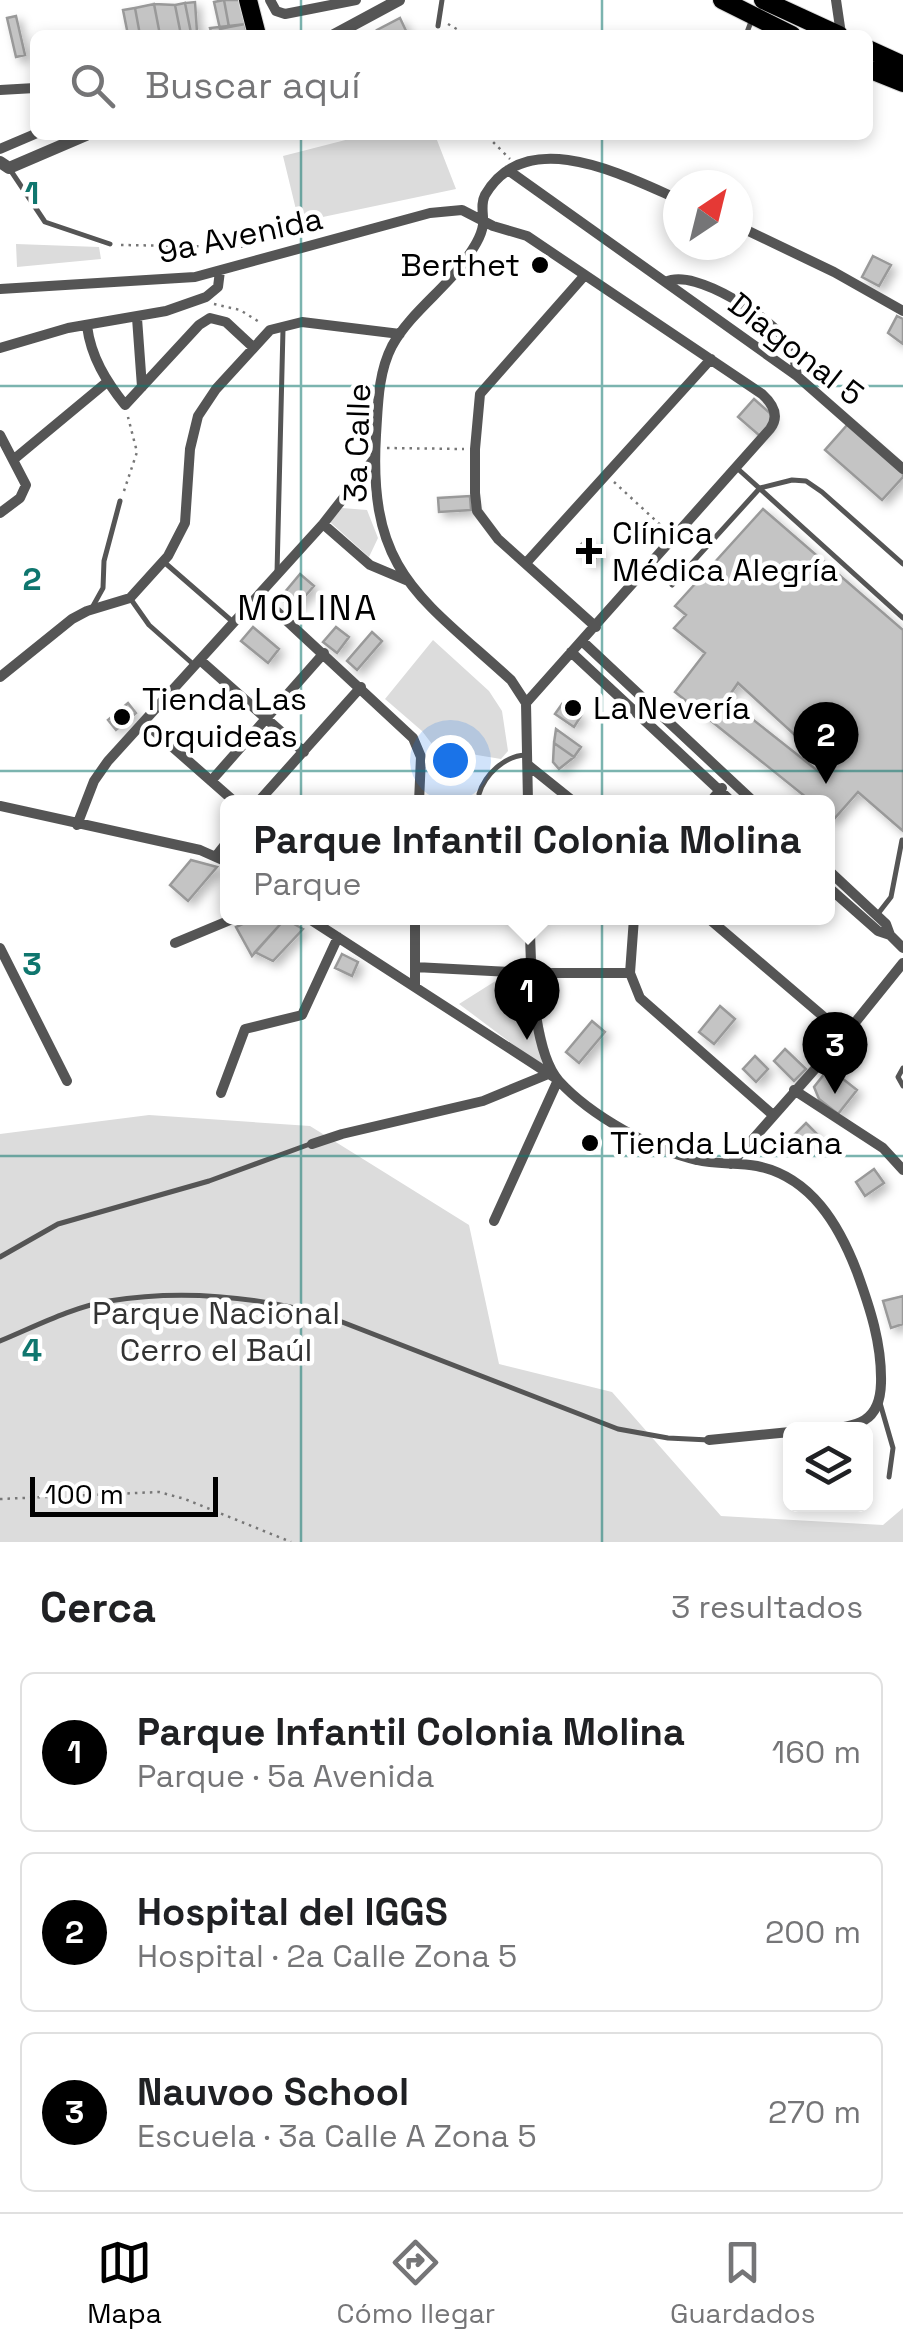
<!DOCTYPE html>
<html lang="es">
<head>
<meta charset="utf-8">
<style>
	body { margin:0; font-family:"Space Grotesk",sans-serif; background:#f2f2f2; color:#202124 }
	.controls { position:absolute; right:30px; bottom:30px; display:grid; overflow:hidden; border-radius:15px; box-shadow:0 5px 15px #0003 }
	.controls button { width:90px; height:90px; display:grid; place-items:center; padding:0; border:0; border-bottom:2px solid #e0e0e0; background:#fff; color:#202124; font:50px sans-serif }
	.compass { position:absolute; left:663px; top:170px; width:90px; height:90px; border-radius:50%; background:#fff; box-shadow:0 5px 15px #0003; rotate:35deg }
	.scale { position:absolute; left:30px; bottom:25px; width:188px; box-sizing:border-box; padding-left:10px; border:5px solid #000; border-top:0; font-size:28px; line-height:35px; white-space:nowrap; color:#000; -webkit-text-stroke:8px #fff; paint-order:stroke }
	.you { position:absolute; left:450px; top:760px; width:35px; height:35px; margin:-25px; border:8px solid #fff; border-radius:50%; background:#1a73e8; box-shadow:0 0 0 15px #1a73e833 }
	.badge { display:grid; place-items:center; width:65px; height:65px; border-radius:50%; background:#000; color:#fff; font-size:32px; font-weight:700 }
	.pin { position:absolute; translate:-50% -82px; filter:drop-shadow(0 2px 5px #0008) }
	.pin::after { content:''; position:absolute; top:52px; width:35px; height:30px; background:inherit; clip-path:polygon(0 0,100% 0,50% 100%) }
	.popup { position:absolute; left:220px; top:795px; width:615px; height:130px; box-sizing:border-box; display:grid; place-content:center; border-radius:15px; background:#fff; filter:drop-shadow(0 2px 8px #0005); font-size:32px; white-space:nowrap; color:#757577 }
	.popup b { font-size:38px; color:#202124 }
	.popup::after { content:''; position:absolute; left:50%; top:100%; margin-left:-20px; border:20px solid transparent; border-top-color:#fff }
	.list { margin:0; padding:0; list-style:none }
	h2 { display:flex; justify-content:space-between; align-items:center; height:130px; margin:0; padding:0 40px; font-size:42px }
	h2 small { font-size:32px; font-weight:400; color:#757577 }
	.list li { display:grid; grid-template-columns:65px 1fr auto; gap:30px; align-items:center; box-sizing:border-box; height:160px; margin:0 20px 20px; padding:0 20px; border:2px solid #e0e0e0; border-radius:15px }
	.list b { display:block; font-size:38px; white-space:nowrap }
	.list p { margin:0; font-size:32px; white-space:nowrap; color:#757577 }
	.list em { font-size:32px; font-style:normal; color:#757577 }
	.icon { flex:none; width:55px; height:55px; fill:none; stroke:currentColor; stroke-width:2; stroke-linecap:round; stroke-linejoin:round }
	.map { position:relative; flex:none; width:903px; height:1542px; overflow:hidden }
	.search { position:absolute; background:#fff; box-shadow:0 5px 15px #0003; left:30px; right:30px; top:30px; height:110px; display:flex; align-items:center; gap:25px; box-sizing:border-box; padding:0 35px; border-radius:15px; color:#757577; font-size:38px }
	.sheet { height:670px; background:#fff }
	nav { display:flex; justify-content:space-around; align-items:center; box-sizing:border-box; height:140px; border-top:2px solid #e0e0e0; background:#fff; font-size:28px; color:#757577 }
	nav a { display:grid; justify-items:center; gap:5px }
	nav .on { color:#000 }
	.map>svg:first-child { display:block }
	.green { fill:#dcdcdc }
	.building { fill:#c4c4c4; stroke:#999; stroke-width:2.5; fill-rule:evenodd; filter:url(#shadow) }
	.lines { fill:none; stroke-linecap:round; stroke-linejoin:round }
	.primary-casing { stroke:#dbdbdb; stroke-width:20 }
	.path { stroke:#777; stroke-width:2.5; stroke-dasharray:2.5 5; stroke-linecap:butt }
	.service { stroke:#555; stroke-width:5 }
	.minor { stroke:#555; stroke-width:10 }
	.tertiary { stroke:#555; stroke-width:12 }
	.primary { stroke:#000; stroke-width:18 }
	.grid { fill:none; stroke:#0f766e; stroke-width:2.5; stroke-opacity:0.55 }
	.poi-dot { fill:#000; stroke:#fff; stroke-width:4 }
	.labels { text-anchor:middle; stroke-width:9; stroke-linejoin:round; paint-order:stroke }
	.street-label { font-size:32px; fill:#000; stroke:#fff }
	.poi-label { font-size:32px; fill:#000; stroke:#fff; text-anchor:start }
	.park-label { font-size:32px; fill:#333; stroke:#fff }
	.neighbourhood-label { font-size:35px; letter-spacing:2.5px; fill:#000; stroke:#fff }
	.grid-label { font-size:32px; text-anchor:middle; font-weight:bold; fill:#0f766e; stroke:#fff; stroke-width:9; stroke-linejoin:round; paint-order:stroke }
</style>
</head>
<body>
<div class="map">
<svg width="903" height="1542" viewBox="0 0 903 1542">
	<defs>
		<filter id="shadow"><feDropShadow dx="5" dy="5" stdDeviation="5" flood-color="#0004"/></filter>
	</defs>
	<rect width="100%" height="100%" fill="#fff"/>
	<path class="green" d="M365,135H435L456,189L299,222L283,156Z
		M16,244L99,247L101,259L17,267Z
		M342,508L367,510L378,538L369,557L330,522Z
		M433,640L489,691L502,711L508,751L501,759L435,748L422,731L385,699Z
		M505,975L531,977L555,1076L459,1004Z
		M149,1115L310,1126L469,1225L499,1364L612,1392L721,1516L883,1525L903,1508V1542H0V1134Z"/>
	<path class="building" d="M224,0H240L245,24L229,27Z
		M224,0L229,27L220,29L214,2Z
		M195,2L197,32L191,33L185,3Z
		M185,3L191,33V35H181L175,5Z
		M154,4L160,35H140L135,8Z
		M154,4L175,5L181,35H160Z
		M135,8L140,35H128L123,10Z
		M16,16L25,55L16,57L7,18Z
		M400,18L408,35H380L377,30Z
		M245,24L247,35H212L210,28Z
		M873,256L891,265L879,286L862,277Z
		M897,316L903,319V344L888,333Z
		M754,399L771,414L772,422L760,436L738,417Z
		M848,424L903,473V477L882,500L825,450Z
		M470,496L471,510L439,512L438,498Z
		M763,509L903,630V831L858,792L834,819L827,814V802H812L675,692L705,653L674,628L686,615L675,606ZM738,683L830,767L823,775L727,699Z
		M587,538L602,551L591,564L576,550Z
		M300,574L314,586L293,610L280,598Z
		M253,627L279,649L268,663L241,641Z
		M336,627L349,637L337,653L323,642Z
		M372,632L382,641L357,670L347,661Z
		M128,703L136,713L116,730L108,720Z
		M562,704L581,716L574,727L555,714Z
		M556,729L581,747L574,757L554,743Z
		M554,743L574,757L559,769L553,762Z
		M191,860L217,867L188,901L170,885Z
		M255,918L285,919L252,956L236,927Z
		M285,919L303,929L273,961L255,952Z
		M342,954L358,962L352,976L335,968Z
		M720,1006L735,1019L714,1044L699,1032Z
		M592,1021L605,1032L579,1063L566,1052Z
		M785,1049L806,1069L794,1081L774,1061Z
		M755,1056L768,1069L756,1082L743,1069Z
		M829,1068L857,1090L838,1114L819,1099L814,1087Z
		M806,1123L820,1137L809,1148L795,1134Z
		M874,1169L884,1183L865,1196L856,1182Z
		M903,1296V1324L891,1328L883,1301Z"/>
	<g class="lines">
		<g class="primary-casing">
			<path id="primary" d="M248,0L257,35
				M722,0L792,35
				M763,0L839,35
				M868,49L903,65
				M868,69L903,83"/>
		</g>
		<path class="path" d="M448,24L467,35
			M491,135L493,142L510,159
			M121,245L252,247
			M214,304L240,310L261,323
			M387,448L464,449
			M614,482L667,531
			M124,491L137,452L128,417
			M0,1499L159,1492L185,1499L291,1542"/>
		<path class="service" d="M438,26L442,0
			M746,35L752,19
			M11,171L45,222L110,244
			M738,469L903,618
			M164,562L233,622
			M277,573L283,329
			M672,585L760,488L792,480L806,481L822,492L903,564
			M130,598L149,625L193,664
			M93,606L103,588L104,561L120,501
			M479,794C485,774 505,756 525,755
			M877,915L891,897L902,840
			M903,1068L898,1077L903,1086
			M0,1257L58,1224L209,1181L310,1144
			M0,1341C34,1327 72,1307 109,1301C182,1289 253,1296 324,1315L618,1429L668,1438L709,1440
			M880,1403L893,1448L889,1477"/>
		<path class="minor" d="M270,0L276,11L285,14L356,0
			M836,0L841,34
			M0,90L35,88
			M0,149L35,134
			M508,170L797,376L903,469
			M738,226L834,272L903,311
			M585,275L480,394L475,449V493L477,511L498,539L596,627
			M666,282C695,267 774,320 790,345C796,353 795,367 797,376
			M0,289L195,277L430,213L462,210L493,226L527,236L762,394C773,404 780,416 770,429L526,703
			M137,318L142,387
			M87,326C91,357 106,381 125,405L199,325L210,318L226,322L253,347
			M0,348L68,328L166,311L206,297L218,287L220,271
			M0,435L26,485L20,498L0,513
			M13,460L107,382
			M323,524L370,565L408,581
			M526,563L711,359
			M259,595L413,738L421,757L419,802
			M582,641L754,802
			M571,652L732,802
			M200,660L304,752
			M0,677L72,619L87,611L130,598L168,556L185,523L190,449L198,416L216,389L270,330L302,322L400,334
			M144,722L235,802
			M528,765L574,802
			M211,781L324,653
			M258,802L361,687
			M528,802L526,703L511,680C419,596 368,572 376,435C378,405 378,373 392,346C409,315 441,292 462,265C470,253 481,239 483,225C484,214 480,205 485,195C526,124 623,175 678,199
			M710,802L722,788
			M0,806L200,850L227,862
			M77,825L94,781L108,761L323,524L374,459
			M216,856L227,842
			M827,869L886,924L890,935L903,948
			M827,886L878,931L890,935
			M308,918L557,1079
			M530,918C530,957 532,1051 559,1081C590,1115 652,1150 697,1160C716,1165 738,1162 757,1166C811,1177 839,1225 857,1272C870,1308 882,1344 881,1383C880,1426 854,1426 818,1430
			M634,918L630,973L640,998L773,1115
			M708,918L845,1035
			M175,943L235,918
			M0,948L67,1081
			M415,967L531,973H630
			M415,985V918
			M794,1090L883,1148L903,1170
			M221,1093L245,1029L302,1015L338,937
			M312,1144L342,1134L483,1101L546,1075
			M731,1164L845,1035L903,963
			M494,1221L558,1080
			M709,1440L790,1432"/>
		<path class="tertiary" d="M334,35L399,0
			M0,162L9,168L86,135"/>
		<use href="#primary" class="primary"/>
	</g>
	<path class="grid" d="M301,0V35M602,0V35M301,135V1542M602,135V1542M0,386H903M0,771H903M0,1156H903"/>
	<g class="poi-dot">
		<circle cx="540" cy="265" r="10"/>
		<path d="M584 536h10v10h10v10h-10v10h-10v-10h-10v-10h10z"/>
		<circle cx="573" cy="708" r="10"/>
		<circle cx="122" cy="717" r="10"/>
		<circle cx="590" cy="1143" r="10"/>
	</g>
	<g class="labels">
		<g class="street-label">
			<text transform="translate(240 235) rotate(-12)" y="11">9a Avenida</text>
			<text transform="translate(796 349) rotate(38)" y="11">Diagonal 5</text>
			<text transform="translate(357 443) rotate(-88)" y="11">3a Calle</text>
		</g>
		<g class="poi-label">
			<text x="520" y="276" text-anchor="end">Berthet</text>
			<text x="612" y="544">Clínica<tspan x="612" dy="37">Médica Alegría</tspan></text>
			<text x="142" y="710">Tienda Las<tspan x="142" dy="37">Orquideas</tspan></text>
			<text x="593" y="719">La Nevería</text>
			<text x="610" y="1154">Tienda Luciana</text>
		</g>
		<g class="park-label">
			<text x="216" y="1324">Parque Nacional<tspan x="216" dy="37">Cerro el Baúl</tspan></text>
		</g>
		<g class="neighbourhood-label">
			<text x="308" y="620">MOLINA</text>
		</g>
	</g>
	<g class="grid-label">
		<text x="32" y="204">1</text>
		<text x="32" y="590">2</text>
		<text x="32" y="975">3</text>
		<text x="32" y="1361">4</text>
	</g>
</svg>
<div class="controls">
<button><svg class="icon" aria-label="layers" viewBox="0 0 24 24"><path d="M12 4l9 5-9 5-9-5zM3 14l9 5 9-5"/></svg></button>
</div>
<svg class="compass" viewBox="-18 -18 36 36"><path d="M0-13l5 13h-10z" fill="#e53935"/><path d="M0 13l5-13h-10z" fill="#757577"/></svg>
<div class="scale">100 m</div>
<div class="you"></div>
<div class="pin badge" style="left:527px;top:1040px">1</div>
<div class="popup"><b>Parque Infantil Colonia Molina</b>Parque</div>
<div class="pin badge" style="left:826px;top:784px">2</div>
<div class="pin badge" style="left:835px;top:1094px">3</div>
<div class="search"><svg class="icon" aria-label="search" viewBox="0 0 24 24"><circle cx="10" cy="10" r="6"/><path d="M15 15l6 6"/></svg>Buscar aquí</div>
</div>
<section class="sheet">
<h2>Cerca<small>3 resultados</small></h2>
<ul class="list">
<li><span class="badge">1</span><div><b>Parque Infantil Colonia Molina</b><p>Parque · 5a Avenida</p></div><em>160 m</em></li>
<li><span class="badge">2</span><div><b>Hospital del IGGS</b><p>Hospital · 2a Calle Zona 5</p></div><em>200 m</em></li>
<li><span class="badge">3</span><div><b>Nauvoo School</b><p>Escuela · 3a Calle A Zona 5</p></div><em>270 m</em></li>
</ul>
</section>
<nav>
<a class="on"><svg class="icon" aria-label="map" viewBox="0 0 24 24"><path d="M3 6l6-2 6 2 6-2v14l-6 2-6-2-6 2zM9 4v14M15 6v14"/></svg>Mapa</a>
<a><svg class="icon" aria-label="directions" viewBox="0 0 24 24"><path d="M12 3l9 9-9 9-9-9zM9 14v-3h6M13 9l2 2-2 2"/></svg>Cómo llegar</a>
<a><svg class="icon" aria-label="saved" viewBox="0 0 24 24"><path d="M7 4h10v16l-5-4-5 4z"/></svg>Guardados</a>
</nav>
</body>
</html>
